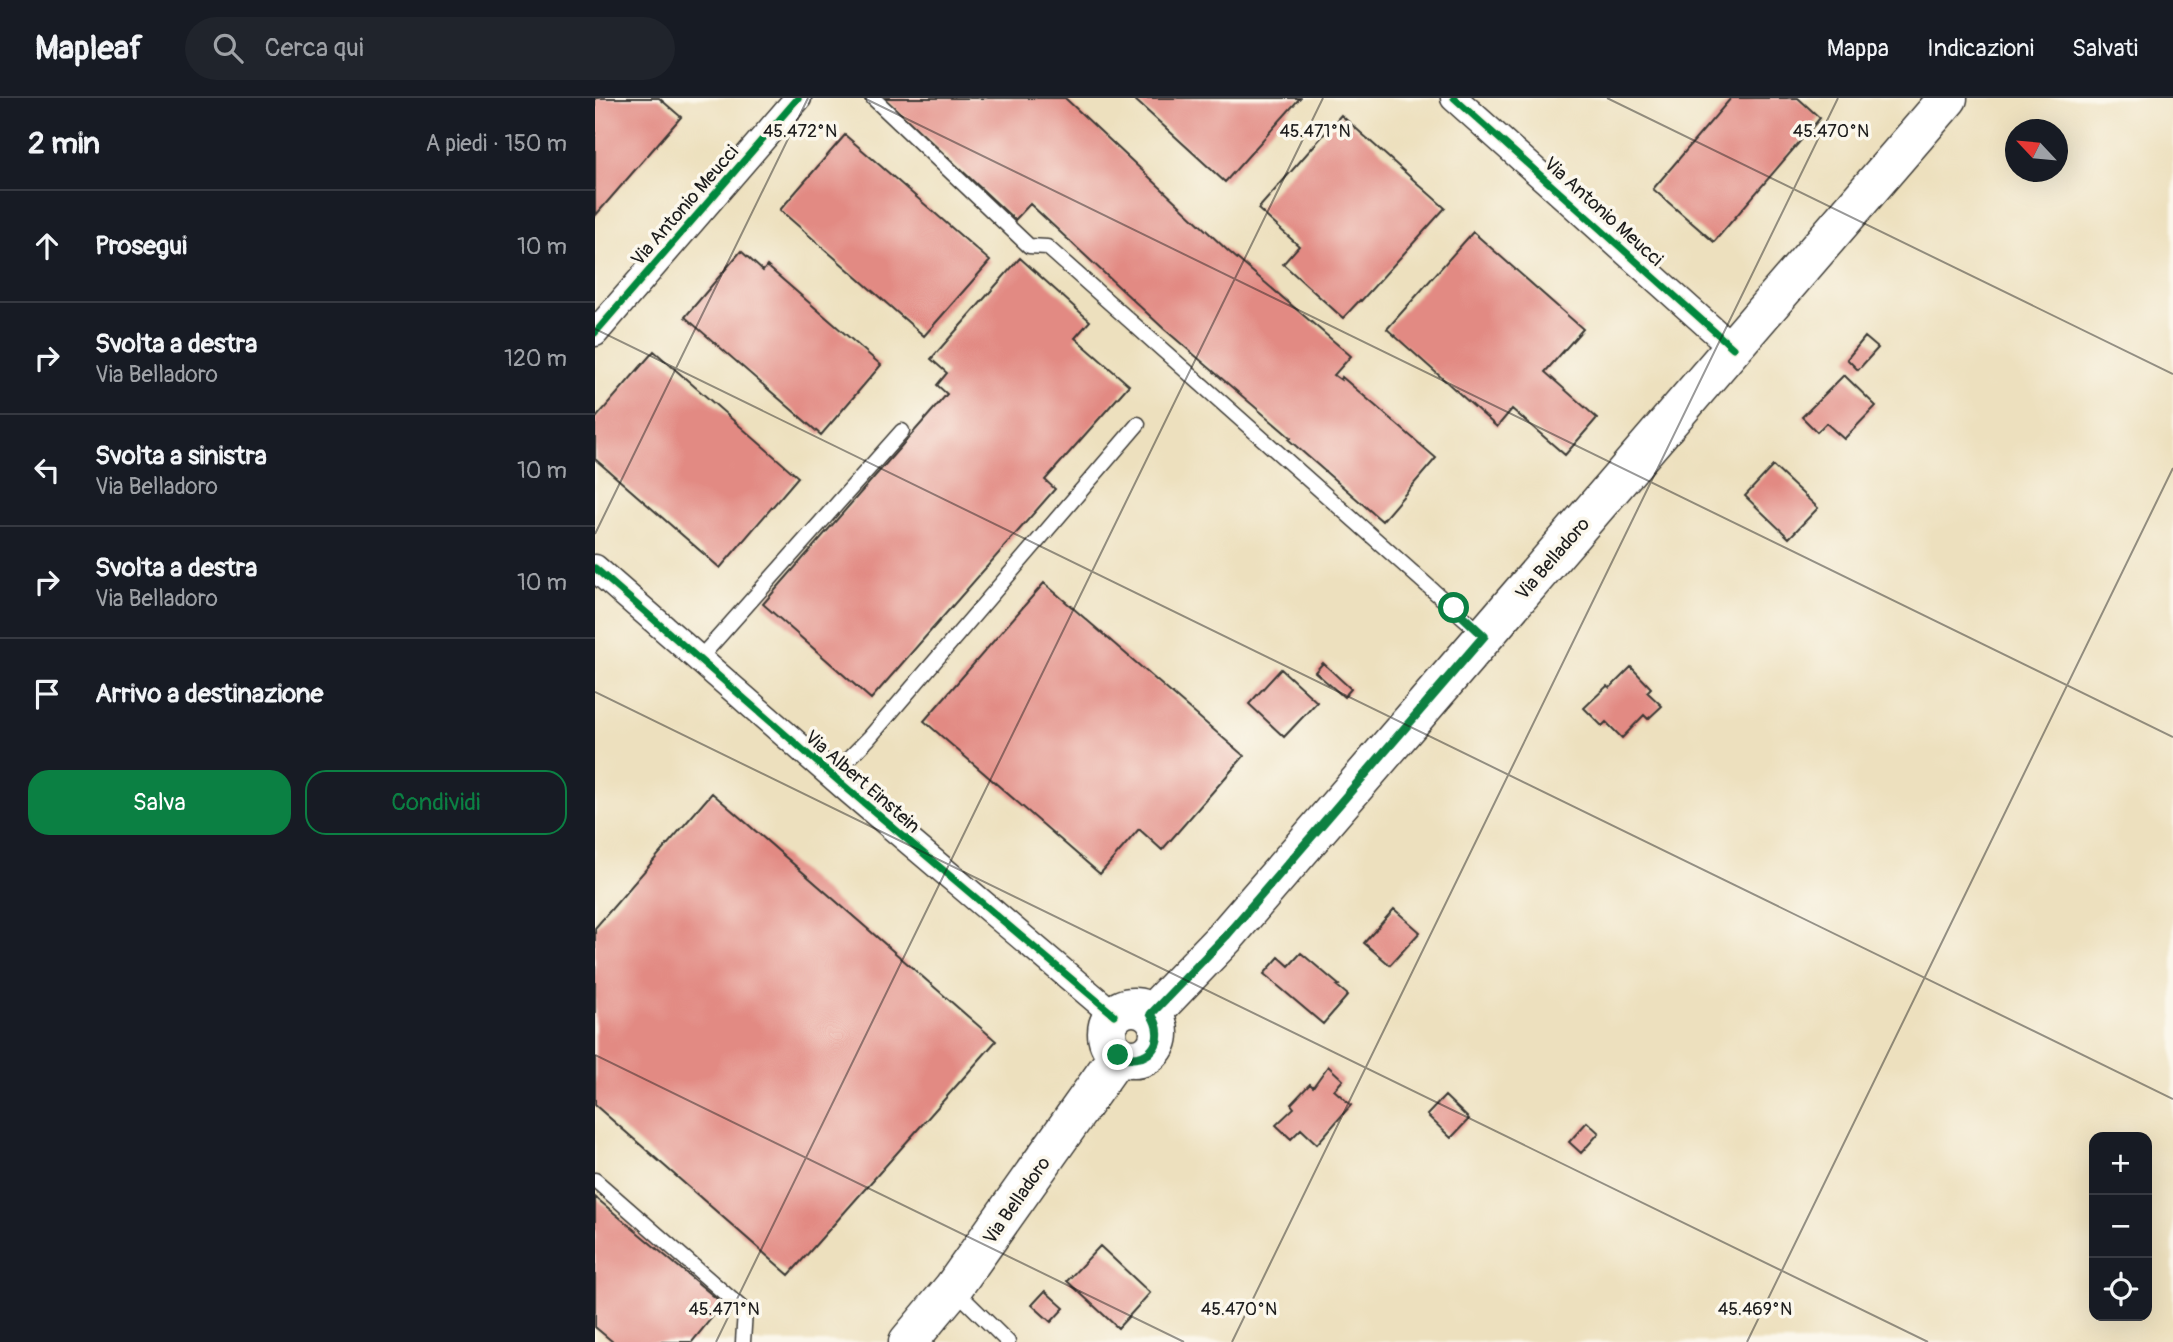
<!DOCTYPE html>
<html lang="it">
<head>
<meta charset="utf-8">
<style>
	body { margin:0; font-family:Pangolin,sans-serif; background:#20242c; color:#f1f3f6 }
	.controls { position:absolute; right:21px; bottom:21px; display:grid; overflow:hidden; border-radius:14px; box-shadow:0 7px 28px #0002 }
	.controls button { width:63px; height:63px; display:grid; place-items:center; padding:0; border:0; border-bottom:2px solid #363941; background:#171b24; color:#f1f3f6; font:35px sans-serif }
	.compass { position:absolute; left:1410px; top:21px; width:63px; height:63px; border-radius:50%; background:#171b24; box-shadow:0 7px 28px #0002; rotate:296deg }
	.stop { position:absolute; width:21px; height:21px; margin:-16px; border:5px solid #0b8043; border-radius:50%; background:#fff }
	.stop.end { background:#0b8043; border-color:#fff; box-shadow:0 2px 7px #0008 }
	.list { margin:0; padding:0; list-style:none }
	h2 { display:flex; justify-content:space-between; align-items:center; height:91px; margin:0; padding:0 28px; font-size:30px }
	h2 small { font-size:23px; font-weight:400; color:#9ea1a6 }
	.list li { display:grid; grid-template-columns:46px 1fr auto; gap:21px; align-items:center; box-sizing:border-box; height:112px; padding:0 28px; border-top:2px solid #363941 }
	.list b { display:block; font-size:26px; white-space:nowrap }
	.list p { margin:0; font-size:23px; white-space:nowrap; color:#9ea1a6 }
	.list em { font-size:23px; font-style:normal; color:#9ea1a6 }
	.actions { display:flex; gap:14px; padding:21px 28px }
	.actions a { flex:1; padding:16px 0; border:2px solid #0b8043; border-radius:21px; text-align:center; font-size:24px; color:#0b8043 }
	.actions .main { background:#0b8043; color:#fff }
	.icon { flex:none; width:38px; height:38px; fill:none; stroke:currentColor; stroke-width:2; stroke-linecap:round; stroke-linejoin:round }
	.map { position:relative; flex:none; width:1578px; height:1244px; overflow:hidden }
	header { display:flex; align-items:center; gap:42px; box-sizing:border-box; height:98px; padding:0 35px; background:#171b24; border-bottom:2px solid #363941 }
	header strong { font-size:33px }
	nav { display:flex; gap:38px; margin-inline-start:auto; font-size:24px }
	.search { width:490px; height:63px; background:#20242c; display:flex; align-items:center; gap:18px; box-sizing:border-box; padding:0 24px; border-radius:38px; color:#9ea1a6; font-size:26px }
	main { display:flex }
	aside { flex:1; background:#171b24 }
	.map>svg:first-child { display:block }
	.building { fill:#e28a83 }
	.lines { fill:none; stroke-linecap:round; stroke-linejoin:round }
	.service-casing { stroke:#3b3934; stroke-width:17 }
	.minor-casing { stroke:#3b3934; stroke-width:29 }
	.secondary-casing { stroke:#3b3934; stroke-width:41 }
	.service { stroke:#fff; stroke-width:14 }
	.minor { stroke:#fff; stroke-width:26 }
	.secondary { stroke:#fff; stroke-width:38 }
	.cycleway-casing { stroke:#fbf7ec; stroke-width:11 }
	.cycleway { stroke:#00873e; stroke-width:7 }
	.route { stroke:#0b8043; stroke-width:9 }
	.ticks { fill:none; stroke:#1c1c1c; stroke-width:2; stroke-opacity:0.45 }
	.labels { text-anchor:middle; stroke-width:7; stroke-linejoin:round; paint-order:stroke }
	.street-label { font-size:19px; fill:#1c1c1c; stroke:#fbf7ec }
	.ticks-label { font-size:18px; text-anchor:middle; fill:#1c1c1c; stroke:#fbf7ec; stroke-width:7; stroke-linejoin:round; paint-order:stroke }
</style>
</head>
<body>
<header>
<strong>Mapleaf</strong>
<div class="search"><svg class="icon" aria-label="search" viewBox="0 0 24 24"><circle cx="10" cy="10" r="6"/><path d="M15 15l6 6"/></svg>Cerca qui</div>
<nav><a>Mappa</a><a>Indicazioni</a><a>Salvati</a></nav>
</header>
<main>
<aside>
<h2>2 min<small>A piedi · 150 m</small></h2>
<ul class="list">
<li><svg class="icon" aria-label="ahead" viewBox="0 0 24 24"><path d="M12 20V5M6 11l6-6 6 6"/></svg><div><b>Prosegui</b></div><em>10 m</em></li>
<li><svg class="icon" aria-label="right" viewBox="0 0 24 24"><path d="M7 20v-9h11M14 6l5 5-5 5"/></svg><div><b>Svolta a destra</b><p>Via Belladoro</p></div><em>120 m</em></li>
<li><svg class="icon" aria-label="left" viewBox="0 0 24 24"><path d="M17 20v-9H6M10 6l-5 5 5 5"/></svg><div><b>Svolta a sinistra</b><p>Via Belladoro</p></div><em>10 m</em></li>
<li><svg class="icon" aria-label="right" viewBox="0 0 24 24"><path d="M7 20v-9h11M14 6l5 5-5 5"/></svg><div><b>Svolta a destra</b><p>Via Belladoro</p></div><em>10 m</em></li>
<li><svg class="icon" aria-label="arrive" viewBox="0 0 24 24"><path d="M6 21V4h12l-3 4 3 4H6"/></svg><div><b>Arrivo a destinazione</b></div></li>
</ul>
<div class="actions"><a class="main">Salva</a><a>Condividi</a></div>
</aside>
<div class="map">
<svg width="1578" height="1244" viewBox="0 0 1578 1244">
	<rect width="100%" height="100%" fill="#fbf7ec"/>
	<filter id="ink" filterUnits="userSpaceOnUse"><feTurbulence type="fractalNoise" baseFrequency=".0143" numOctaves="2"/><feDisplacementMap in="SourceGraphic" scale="14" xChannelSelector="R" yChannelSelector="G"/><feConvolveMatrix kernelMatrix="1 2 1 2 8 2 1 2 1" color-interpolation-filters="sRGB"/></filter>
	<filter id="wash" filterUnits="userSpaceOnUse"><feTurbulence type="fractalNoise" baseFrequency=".00686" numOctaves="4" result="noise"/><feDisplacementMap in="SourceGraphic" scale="28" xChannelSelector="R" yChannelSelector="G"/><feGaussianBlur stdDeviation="1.57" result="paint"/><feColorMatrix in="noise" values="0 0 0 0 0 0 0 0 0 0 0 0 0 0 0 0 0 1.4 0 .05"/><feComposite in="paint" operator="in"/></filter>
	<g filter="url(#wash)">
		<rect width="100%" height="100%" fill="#ede0be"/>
		<g id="blocks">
			<path class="building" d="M0,0H64L86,19L0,118Z
				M289,0H470L632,152L756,258L739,277L746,282L747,279L841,360L787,423L694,342L696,340L568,230L435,106L420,122Z
				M538,0H705L630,84Z
				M1136,0H1203L1225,20L1119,144L1058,91Z
				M746,17L850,110L766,203L765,202L748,220L688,166L704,148L663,111Z
				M250,37L395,163L329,238L185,112Z
				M878,134L988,231L950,274L1002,320L970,357L917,311L902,329L792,231Z
				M146,153L168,173L172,168L286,267L226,337L90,219Z
				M425,160L495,223L480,240L534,287L450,382L460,391L276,601L168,506L352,296L342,287L352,275L336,261Z
				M1270,239L1283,250L1263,272L1252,261Z
				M59,253L203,379L125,470L0,361V321Z
				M1249,277L1281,308L1249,341L1231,325L1222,334L1207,319Z
				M1178,368L1223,410L1194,440L1150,398Z
				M449,485L649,658L567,752L544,731L505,776L329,623Z
				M728,565L756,591L749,599L720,574Z
				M1036,569L1056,590L1052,594L1067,608L1053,621L1049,617L1027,640L1011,624L1007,628L989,610L1012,588L1015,590Z
				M686,571L722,604L689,639L654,606Z
				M117,695L401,943L194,1177L0,1007V830Z
				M799,811L825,834L795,867L769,845Z
				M706,855L744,887L742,888L753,897L728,926L669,876L684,859L694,868Z
				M733,968L748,982L739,992L756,1007L722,1046L706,1031L696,1041L681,1027L699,1010L696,1006L715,986L718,989Z
				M850,998L874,1021L856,1040L832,1017Z
				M992,1024L1004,1035L986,1055L974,1044Z
				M0,1099L128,1206L97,1244H18L0,1229Z
				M505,1148L555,1195L523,1230L472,1183Z
				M450,1193L469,1210L456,1224L437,1207Z"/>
		</g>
	</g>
	<g filter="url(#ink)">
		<use href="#blocks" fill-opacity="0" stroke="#3b3934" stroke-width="2"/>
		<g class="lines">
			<g class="service-casing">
				<path id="service" d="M278,0L434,148L452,149L888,537
					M104,561L307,333
					M237,678L274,640L543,326
					M0,1082L150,1213L148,1244
					M359,1191L413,1244"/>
			</g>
			<g class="minor-casing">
				<path id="minor" d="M859,0L1138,250
					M0,235L203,0
					M0,470L255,693L519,917"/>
			</g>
			<g class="secondary-casing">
				<path id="secondary" d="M512 935a26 26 0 1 1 52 0a26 26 0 1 1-52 0Z
					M556,916L631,838L1353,0
					M313,1244L358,1190L523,957"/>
			</g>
			<use href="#service" class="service"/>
			<use href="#minor" class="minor"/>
			<use href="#secondary" class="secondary"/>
			<g class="cycleway-casing">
				<path id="cycleway" d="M859,0L1138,250
					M0,235L203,0
					M0,470L255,693L519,917"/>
			</g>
			<use href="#cycleway" class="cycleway"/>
		</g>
	</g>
	<g class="lines" filter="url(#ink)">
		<path class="route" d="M523,957C553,969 574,943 556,916L631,838L889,538L859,510"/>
	</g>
	<path class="ticks" d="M269,0L1578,639M1012,0L1578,276M0,231L1578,1001M0,436L213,0M0,594L1333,1244M0,957L589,1244M121,1244L728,0M637,1244L1243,0M1152,1244L1578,370"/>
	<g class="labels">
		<g class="street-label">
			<text transform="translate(89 107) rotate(-49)" y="7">Via Antonio Meucci</text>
			<text transform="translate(1009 113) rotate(42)" y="7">Via Antonio Meucci</text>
			<text transform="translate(957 460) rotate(-49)" y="7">Via Belladoro</text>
			<text transform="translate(268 683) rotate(41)" y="7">Via Albert Einstein</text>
			<text transform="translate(421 1102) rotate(-55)" y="7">Via Belladoro</text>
		</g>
	</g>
	<g class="ticks-label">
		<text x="205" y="39">45.472°N</text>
		<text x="720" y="39">45.471°N</text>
		<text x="1236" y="39">45.470°N</text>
		<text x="129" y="1217">45.471°N</text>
		<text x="644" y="1217">45.470°N</text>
		<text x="1160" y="1217">45.469°N</text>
	</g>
</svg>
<div class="controls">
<button>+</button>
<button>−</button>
<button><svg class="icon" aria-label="locate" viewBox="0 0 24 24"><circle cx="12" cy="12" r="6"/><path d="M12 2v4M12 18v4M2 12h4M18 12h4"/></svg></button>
</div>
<svg class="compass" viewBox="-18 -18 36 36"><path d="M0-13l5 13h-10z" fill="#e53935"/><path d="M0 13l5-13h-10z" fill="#9ea1a6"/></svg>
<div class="stop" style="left:859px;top:510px"></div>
<div class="stop end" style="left:523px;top:957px"></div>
</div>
</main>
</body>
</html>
